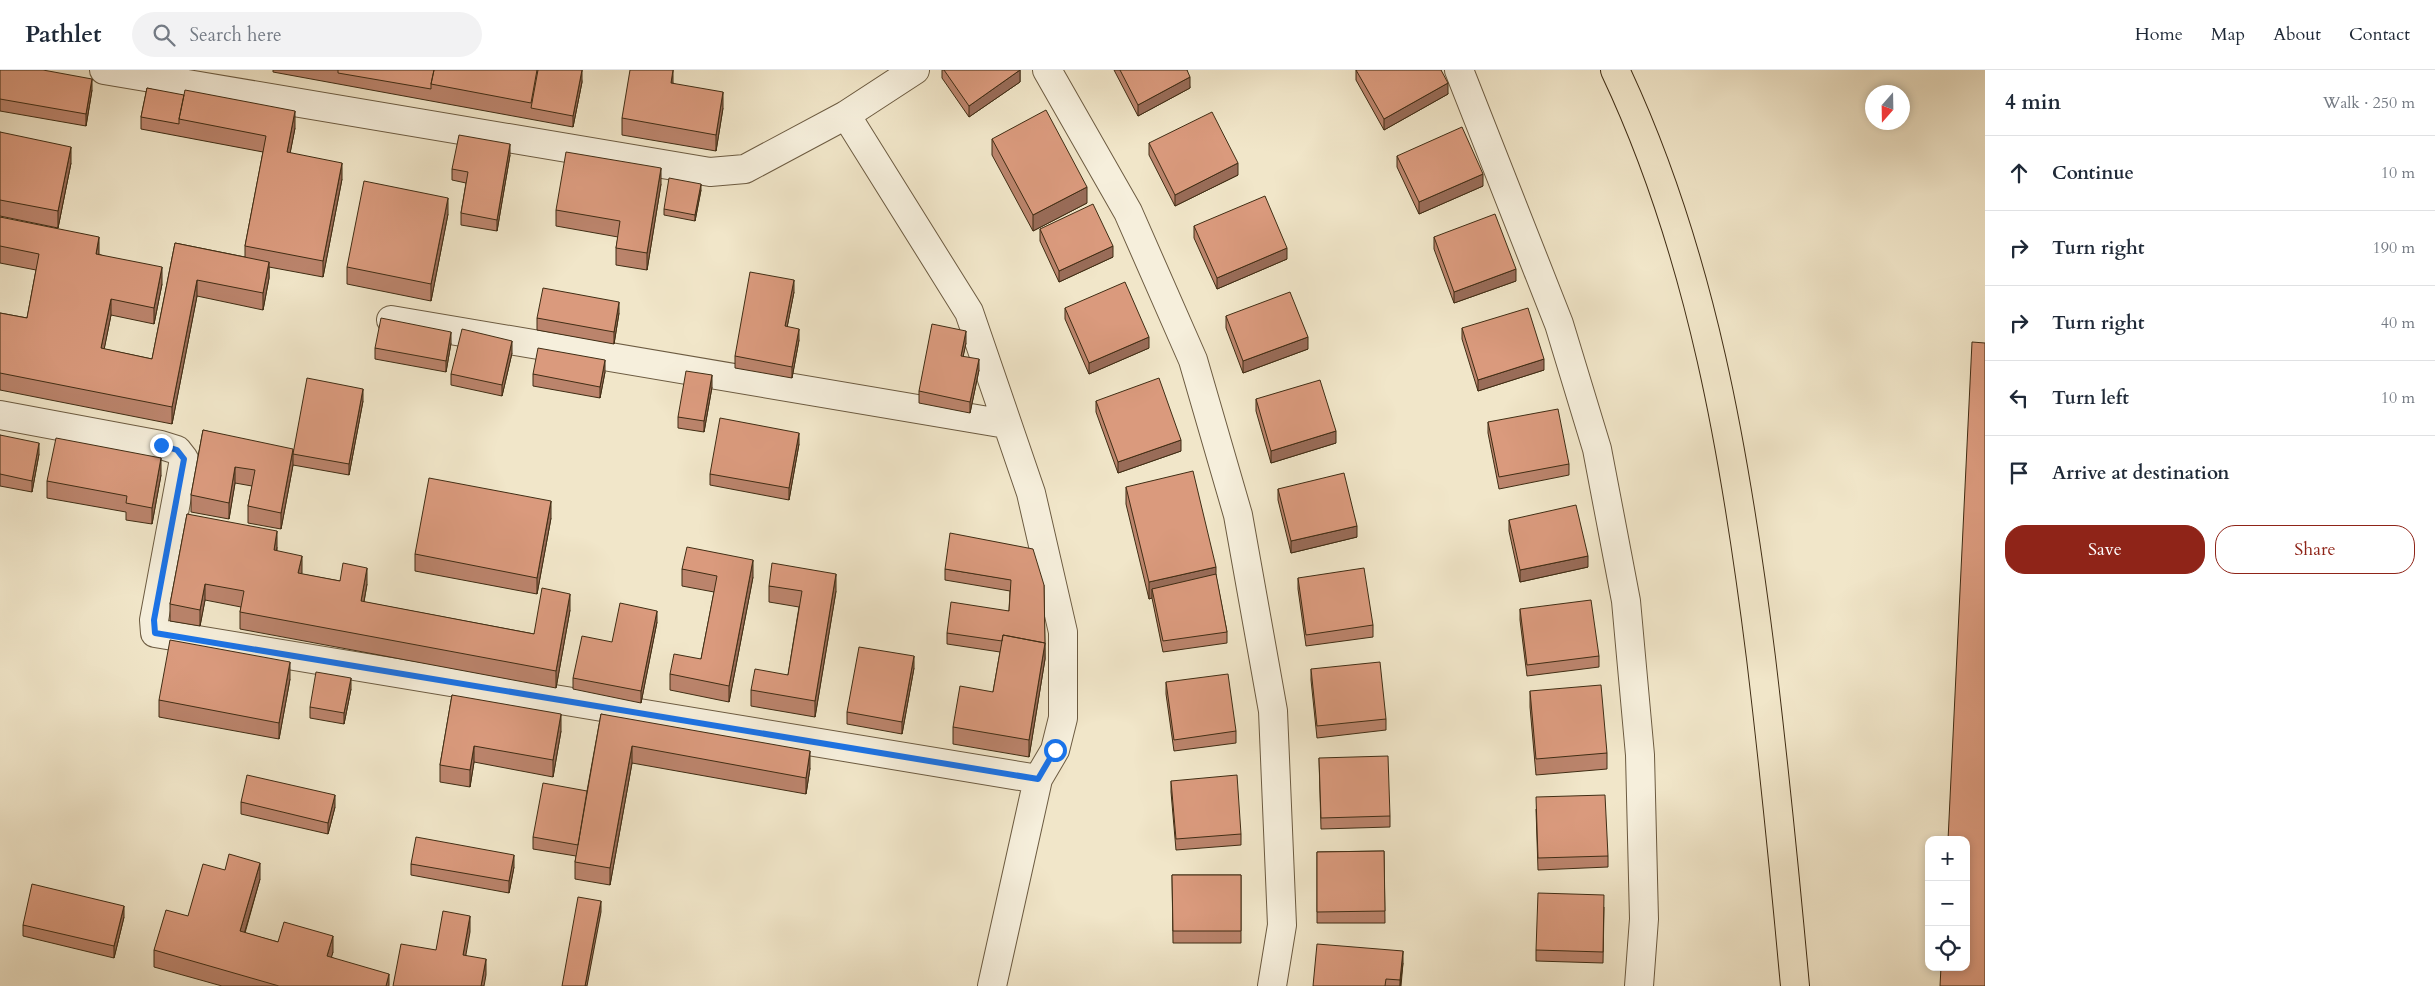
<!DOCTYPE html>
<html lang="en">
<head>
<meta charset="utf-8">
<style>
	body { margin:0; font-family:Cardo,serif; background:#f2f2f3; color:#1f2937 }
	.controls { position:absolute; right:15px; bottom:15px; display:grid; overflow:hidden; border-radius:10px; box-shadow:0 2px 8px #0003 }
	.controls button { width:45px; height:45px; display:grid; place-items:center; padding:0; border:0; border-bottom:1px solid #e0e1e3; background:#fff; color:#1f2937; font:25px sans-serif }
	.compass { position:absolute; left:1865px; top:15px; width:45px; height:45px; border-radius:50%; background:#fff; box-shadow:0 2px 8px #0003; rotate:200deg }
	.stop { position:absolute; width:15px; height:15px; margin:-11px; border:4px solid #1a73e8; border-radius:50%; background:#fff }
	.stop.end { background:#1a73e8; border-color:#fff; box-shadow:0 1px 5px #0008 }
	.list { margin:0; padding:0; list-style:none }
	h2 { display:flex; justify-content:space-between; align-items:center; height:65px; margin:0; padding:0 20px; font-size:21px }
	h2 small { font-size:16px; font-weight:400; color:#747a83 }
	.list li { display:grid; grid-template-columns:32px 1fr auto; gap:15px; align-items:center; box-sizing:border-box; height:75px; padding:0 20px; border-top:1px solid #e0e1e3 }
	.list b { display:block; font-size:19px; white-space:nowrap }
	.list em { font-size:16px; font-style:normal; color:#747a83 }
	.actions { display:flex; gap:10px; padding:15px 20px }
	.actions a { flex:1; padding:11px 0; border:1px solid #8f2418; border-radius:20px; text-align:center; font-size:18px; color:#8f2418 }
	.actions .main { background:#8f2418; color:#fff }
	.icon { flex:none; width:28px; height:28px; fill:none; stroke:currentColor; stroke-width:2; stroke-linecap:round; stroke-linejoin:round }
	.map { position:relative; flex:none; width:1985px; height:916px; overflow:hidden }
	header { display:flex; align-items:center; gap:30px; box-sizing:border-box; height:70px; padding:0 25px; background:#fff; border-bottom:1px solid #e0e1e3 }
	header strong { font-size:24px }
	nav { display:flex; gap:28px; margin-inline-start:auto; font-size:18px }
	.search { width:350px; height:45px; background:#f2f2f3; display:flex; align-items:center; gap:12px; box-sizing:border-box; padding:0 18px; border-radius:28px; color:#747a83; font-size:19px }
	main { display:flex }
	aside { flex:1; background:#fff }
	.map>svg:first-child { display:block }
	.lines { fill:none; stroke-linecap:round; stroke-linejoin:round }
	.minor-casing { stroke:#6c5b41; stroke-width:30 }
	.major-casing { stroke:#402d14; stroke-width:30 }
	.minor { stroke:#f6efdc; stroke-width:28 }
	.major { stroke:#f1e6c9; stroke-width:28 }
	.wall { fill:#bb846c; stroke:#402d14 }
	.shaded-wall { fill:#996c58; stroke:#402d14 }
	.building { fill:#da9a7d; stroke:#402d14 }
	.route { stroke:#1a73e8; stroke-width:6 }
</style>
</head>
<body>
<header>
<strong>Pathlet</strong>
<div class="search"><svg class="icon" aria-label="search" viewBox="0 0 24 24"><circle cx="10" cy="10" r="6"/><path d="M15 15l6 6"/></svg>Search here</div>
<nav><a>Home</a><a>Map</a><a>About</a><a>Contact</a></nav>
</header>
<main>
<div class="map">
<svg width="1985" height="916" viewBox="0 0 1985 916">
	<rect width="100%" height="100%" fill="#f1e6c9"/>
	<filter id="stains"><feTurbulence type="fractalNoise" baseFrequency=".004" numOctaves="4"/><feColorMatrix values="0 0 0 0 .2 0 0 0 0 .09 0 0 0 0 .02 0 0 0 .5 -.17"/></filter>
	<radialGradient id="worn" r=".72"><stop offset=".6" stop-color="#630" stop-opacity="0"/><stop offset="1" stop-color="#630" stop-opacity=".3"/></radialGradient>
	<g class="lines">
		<g class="minor-casing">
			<path id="minor" d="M104,0L710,102L745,99L846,45L915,0
				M1047,0L1128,142L1193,290L1238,445L1273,641L1282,855L1272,916
				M1459,0L1559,254L1597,379L1626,531L1640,685L1644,849L1639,916
				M846,45L969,242L1031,423L1063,562V648L1055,680L1038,709L992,916
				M391,250L1006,354
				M0,345L161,375L177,380L184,389L154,550L155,563L1038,709"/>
		</g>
		<g class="major-casing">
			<path id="major" d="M1615,0C1702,184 1736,388 1761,588C1774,697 1785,806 1795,916"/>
		</g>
		<use href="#minor" class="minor"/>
		<use href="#major" class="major"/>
	</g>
	<path class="wall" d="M0,0L92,20L86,56L0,41Z
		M273,0H580L582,12L573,57L273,2Z
		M942,0H1020V12L969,47L942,8Z
		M1114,0H1187L1190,18L1138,46Z
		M1356,0H1441L1448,24L1384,60L1356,10Z
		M673,13L723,38L716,81L622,65V48Z
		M147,18L295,58L290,83L342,109L323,207L269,197V208L263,240L197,226L172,354L0,320V243L27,248L36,200L0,193V147L99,184L162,214L154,254L111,245L104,279L152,289L175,173L245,187V176L263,82L141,59V47Z
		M0,62L71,93L58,158L0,146Z
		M992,69L1087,133L1033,161L992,85Z
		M1149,73L1238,105L1175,136L1149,85Z
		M510,85L497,161L461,155V143L466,113L452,110V99Z
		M1397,86L1483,116L1419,144L1397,97Z
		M661,114L647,200L616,195V178L618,167L556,156V140Z
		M701,120L695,151L664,145V139Z
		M448,144L431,231L347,214V197Z
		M1194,156L1287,189L1217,219L1194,168Z
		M1040,159L1113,187L1059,212L1040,171Z
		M1434,167L1516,211L1454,233L1434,179Z
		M794,222L787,257L799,270L792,308L735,298V286Z
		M1065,238L1149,278L1089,304L1065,249Z
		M619,243L614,274L537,260V248Z
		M1226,246L1308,279L1243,303L1226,258Z
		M1462,258L1544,300L1478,321L1462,269Z
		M451,273L446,302L375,289V278Z
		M966,273L963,286L979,300L970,343L919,333V321Z
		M512,283L502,326L451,315V304Z
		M605,302L600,328L533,316V304Z
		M712,317L704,362L678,358V347Z
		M1256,329L1336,373L1271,393L1256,341Z
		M363,331L349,405L293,395L281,459L248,453V436L252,416L235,413L229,449L191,442V425L203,360L293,384Z
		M1096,331L1181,381L1118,403L1096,342Z
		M1488,352L1569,394V405L1499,419L1488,363Z
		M0,365L39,384L32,422L0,416Z
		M799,374L789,430L710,415V404Z
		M161,405L152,454L126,450V442L47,428V411Z
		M1126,417L1216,506L1227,562V573L1163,582L1152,528L1149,529L1126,434Z
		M1278,419L1357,467L1291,483L1278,430Z
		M187,444L277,477V481L302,502L301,504L340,511L367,514L364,532L534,564L570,540L556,618L240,559V542L241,537L205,530L200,556L170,551V534Z
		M551,448L537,524L415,501V484Z
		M1509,450L1588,497L1520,512L1509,461Z
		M682,499L753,507L729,632L670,620V604L701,589L714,522L682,516Z
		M945,499L1044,515L1045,589L1029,687L953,674V657L993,622L1000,582L947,574V563L1009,541L1010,521L945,510Z
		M1298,508L1373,555V567L1306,576L1298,519Z
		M769,516L836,521L815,647L751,636V620L788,605L799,537L769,532Z
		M1520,539L1599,586V597L1527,606L1520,550Z
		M657,552L641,633L573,619V608L612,572Z
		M914,598L902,664L847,654V642Z
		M1311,599L1386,649V660L1317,668L1311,610Z
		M290,609L279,669L159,647V630Z
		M1166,612L1236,661V673L1174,681L1166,624Z
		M351,619L344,654L310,648V637Z
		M1530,621L1607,683V699L1536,705L1530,637Z
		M452,625L561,661L553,707L474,692L470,717L440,712V695Z
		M601,644L810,698L806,724L632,693L610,815L575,809V792L576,786L533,779V767L587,721Z
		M1319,688L1390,746V757L1321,759Z
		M1171,711L1241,764V775L1176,780L1171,722Z
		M241,732L335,737L328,764L241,744Z
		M1536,739L1608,786V797L1538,800Z
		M1384,781L1385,853H1317V782Z
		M411,794L514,797L509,823L411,805Z
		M1172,805H1241V873H1173Z
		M260,809L245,863L278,872L333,882L331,887L389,916H222L154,897V880Z
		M1604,837L1603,893L1536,891V880Z
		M124,847L114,888L23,866V855Z
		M1403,893L1401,916H1313Z"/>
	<path class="shaded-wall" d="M582,0V12L573,57V46Z
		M673,0V15L671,13Z
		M1020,0V12L969,47V36Z
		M1190,7V18L1138,46V35Z
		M92,9V20L86,56V44Z
		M1448,13V24L1384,60V49Z
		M723,22V38L716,81V65Z
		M295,41V58L287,99V82Z
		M510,74V85L497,161V150Z
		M71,77V93L58,158V141Z
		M342,93V109L323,207V191Z
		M1238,93V105L1175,136V125Z
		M661,98V114L647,200V183Z
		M1483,104V116L1419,144V132Z
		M701,114V120L695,151V145Z
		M1087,117V133L1033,161V145Z
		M448,128V144L431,231V214Z
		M99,167V183L96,200V184Z
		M1113,176V187L1059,212V201Z
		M1287,178V189L1217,219V208Z
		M269,192V208L263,240V223Z
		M162,197V214L154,254V238Z
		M1516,199V211L1454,233V222Z
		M197,210V226L172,354V337Z
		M794,210V222L785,268V256Z
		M111,229V245L101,295V278Z
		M619,232V243L614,274V262Z
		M799,259V270L792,308V297Z
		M966,261V273L961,297V286Z
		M451,262V273L446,302V291Z
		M1149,267V278L1089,304V293Z
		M1308,267V279L1243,303V291Z
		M512,271V283L502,326V315Z
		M979,289V300L970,343V332Z
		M1544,289V300L1478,321V310Z
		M605,290V302L600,328V317Z
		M712,305V317L704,362V351Z
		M363,319V331L349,405V394Z
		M1336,361V373L1271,393V381Z
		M799,363V374L789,430V418Z
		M1181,370V381L1118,403V392Z
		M39,373V384L32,422V411Z
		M293,379V395L281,459V443Z
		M161,388V405L152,454V438Z
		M235,397V413L229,449V433Z
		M551,431V448L537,524V508Z
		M1357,456V467L1291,483V471Z
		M277,461V477L274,497V480Z
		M302,486V502L298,520V503Z
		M1588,486V497L1520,512V500Z
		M753,490V507L729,632V616Z
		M1216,497V513L1152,519V528L1149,529V512Z
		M367,498V514L361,548V531Z
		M836,504V521L815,647V631Z
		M205,514V530L200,556V540Z
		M570,524V540L556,618V601Z
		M657,541V552L641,633V621Z
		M1045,573V589L1029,687V670Z
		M914,586V598L902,664V652Z
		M290,592V609L279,669V653Z
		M351,608V619L344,654V643Z
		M561,644V661L553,707V690Z
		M474,676V692L470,717V700Z
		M632,676V693L610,815V798Z
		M810,681V698L806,724V708Z
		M335,725V737L328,764V753Z
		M514,785V797L509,823V811Z
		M260,793V809L240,878V861Z
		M601,831V842L587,916H585Z
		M124,836V847L114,888V876Z
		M470,846V862L463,901V885Z
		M333,866V882L327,902V886Z
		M1403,881V893L1400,916V910Z
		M486,889V905L484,916H481Z
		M389,904V916H386Z"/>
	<path class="building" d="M0,0H43L92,9L86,44L0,29Z
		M338,0H434L431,14V19L338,3Z
		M434,0H537L531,33L431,14Z
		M538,0H582L573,46L531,38Z
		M630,0H673L671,13L723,22L716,65L622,48Z
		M944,0H1020L969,36Z
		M1120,0H1187L1190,7L1138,35Z
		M1356,0H1441L1448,13L1384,49Z
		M147,18L184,25L179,49V54L141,47Z
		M185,20L295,41L287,82L342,93L323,191L245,176L266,66L179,49Z
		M1046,40L1087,117L1033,145L992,69Z
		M1212,42L1238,93L1175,125L1149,73Z
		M1462,57L1483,104L1419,132L1397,86Z
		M0,62L71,77L58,141L0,130Z
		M459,65L510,74L497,150L461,143L468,102L452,99Z
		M566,82L661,98L647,183L616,178L620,151L556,140Z
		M669,108L701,114L695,145L664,139Z
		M364,111L448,128L431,214L347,197Z
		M1265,126L1287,178L1217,208L1194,156Z
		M1093,134L1113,176L1059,201L1040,159Z
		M1495,144L1516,199L1454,222L1434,167Z
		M0,147L99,167L96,184L162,197L154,238L111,229L101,278L152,289L175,173L269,192L263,223L197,210L172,337L0,303V243L27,248L39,184L0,176Z
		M750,202L794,210L785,256L799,259L792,297L735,286Z
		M1125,212L1149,267L1089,293L1065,238Z
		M543,218L619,232L614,262L537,248Z
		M1290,222L1308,267L1243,291L1226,246Z
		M1528,238L1544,289L1478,310L1462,258Z
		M381,248L451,262L446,291L375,278Z
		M932,254L966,261L961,286L979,289L970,332L919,321Z
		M462,259L512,271L502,315L451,304Z
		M1972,272L1985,273V916H1940L1941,897H1966V770H1948Z
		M538,278L605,290L600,317L533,304Z
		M686,301L712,305L704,351L678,347Z
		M307,308L363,319L349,394L293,384Z
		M1159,308L1181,370L1118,392L1096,331Z
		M1320,310L1336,361L1271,381L1256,329Z
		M1558,339L1569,394L1499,407L1488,352Z
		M720,348L799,363L789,418L710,404Z
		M203,360L293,379L281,443L248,436L255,400L235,397L229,433L191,425Z
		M0,365L39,373L32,411L0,404Z
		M56,368L161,388L152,438L126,433L127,426L47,411Z
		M1193,401L1216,497L1149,512L1126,417Z
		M1344,403L1357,456L1291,471L1278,419Z
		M429,408L551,431L537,508L415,484Z
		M1576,435L1588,486L1520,500L1509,450Z
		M187,444L277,461L274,480L302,486L298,503L340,511L343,493L367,498L361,531L534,564L542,518L570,524L556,601L240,542L244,521L205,514L200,540L170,534Z
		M950,463L1033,479L1044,515L1045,573L1003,565L1002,571L947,563L951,532L1009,541L1011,510L945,499Z
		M687,477L753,490L729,616L670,604L674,584L701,589L717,506L682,499Z
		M772,493L836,504L815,631L751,620L755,599L788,605L802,521L769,516Z
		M1364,498L1373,555L1306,565L1298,508Z
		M1216,504L1227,562L1163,571L1152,519Z
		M1591,530L1599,586L1527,595L1520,539Z
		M620,533L657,541L641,621L573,608L582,566L612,572Z
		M1003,565L1045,573L1029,670L953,657L960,616L993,622Z
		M170,570L290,592L279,653L159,630Z
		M859,577L914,586L902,652L847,642Z
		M1380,592L1386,649L1317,656L1311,599Z
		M316,602L351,608L344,643L310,637Z
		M1228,604L1236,661L1174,670L1166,612Z
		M1601,615L1607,683L1536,689L1530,621Z
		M452,625L561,644L553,690L474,676L470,700L440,695Z
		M601,644L810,681L806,708L632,676L610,798L575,792Z
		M1388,686L1390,746L1321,748L1319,688Z
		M247,705L335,725L328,753L241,732Z
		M1237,705L1241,764L1176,769L1171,711Z
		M543,713L587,721L578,775L533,767Z
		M1605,725L1608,786L1538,788L1536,727Z
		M416,767L514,785L509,811L411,794Z
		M1384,781L1385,841L1317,842V782Z
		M229,784L260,793L240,861L278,872L284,852L333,866L327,886L389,904L386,916H279L154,880L166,840L188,846L203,794L225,800Z
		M1172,805H1241V861H1173Z
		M32,814L124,836L114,876L23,855Z
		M1538,823L1604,825L1603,882L1536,880Z
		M578,827L601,831L585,916H562Z
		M443,841L470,846L463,885L486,889L481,916H393L401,874L436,880Z
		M1317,874L1403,881L1400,910L1386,909L1385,916H1313Z"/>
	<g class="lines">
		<path class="route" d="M161,375L177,380L184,389L154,550L155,563L1038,709L1055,680"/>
	</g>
	<rect width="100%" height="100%" filter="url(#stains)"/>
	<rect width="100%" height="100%" fill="url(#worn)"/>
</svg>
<div class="controls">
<button>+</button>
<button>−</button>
<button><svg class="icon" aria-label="locate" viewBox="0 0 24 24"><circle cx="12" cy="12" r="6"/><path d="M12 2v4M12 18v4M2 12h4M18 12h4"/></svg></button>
</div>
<svg class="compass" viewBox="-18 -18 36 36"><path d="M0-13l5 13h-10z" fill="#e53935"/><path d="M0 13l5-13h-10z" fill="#747a83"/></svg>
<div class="stop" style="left:1055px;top:680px"></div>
<div class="stop end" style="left:161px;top:375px"></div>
</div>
<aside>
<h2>4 min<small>Walk · 250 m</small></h2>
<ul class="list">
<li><svg class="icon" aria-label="ahead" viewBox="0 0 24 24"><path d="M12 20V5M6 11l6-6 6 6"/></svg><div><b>Continue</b></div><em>10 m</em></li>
<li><svg class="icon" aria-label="right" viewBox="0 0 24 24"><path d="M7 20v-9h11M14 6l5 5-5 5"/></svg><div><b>Turn right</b></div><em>190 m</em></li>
<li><svg class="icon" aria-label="right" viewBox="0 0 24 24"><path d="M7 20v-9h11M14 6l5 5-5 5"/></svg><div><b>Turn right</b></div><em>40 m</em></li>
<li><svg class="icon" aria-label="left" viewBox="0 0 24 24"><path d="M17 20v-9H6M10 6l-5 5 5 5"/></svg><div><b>Turn left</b></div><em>10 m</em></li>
<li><svg class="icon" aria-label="arrive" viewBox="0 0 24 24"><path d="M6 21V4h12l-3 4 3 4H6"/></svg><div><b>Arrive at destination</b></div></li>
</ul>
<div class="actions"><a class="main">Save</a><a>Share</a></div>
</aside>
</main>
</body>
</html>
